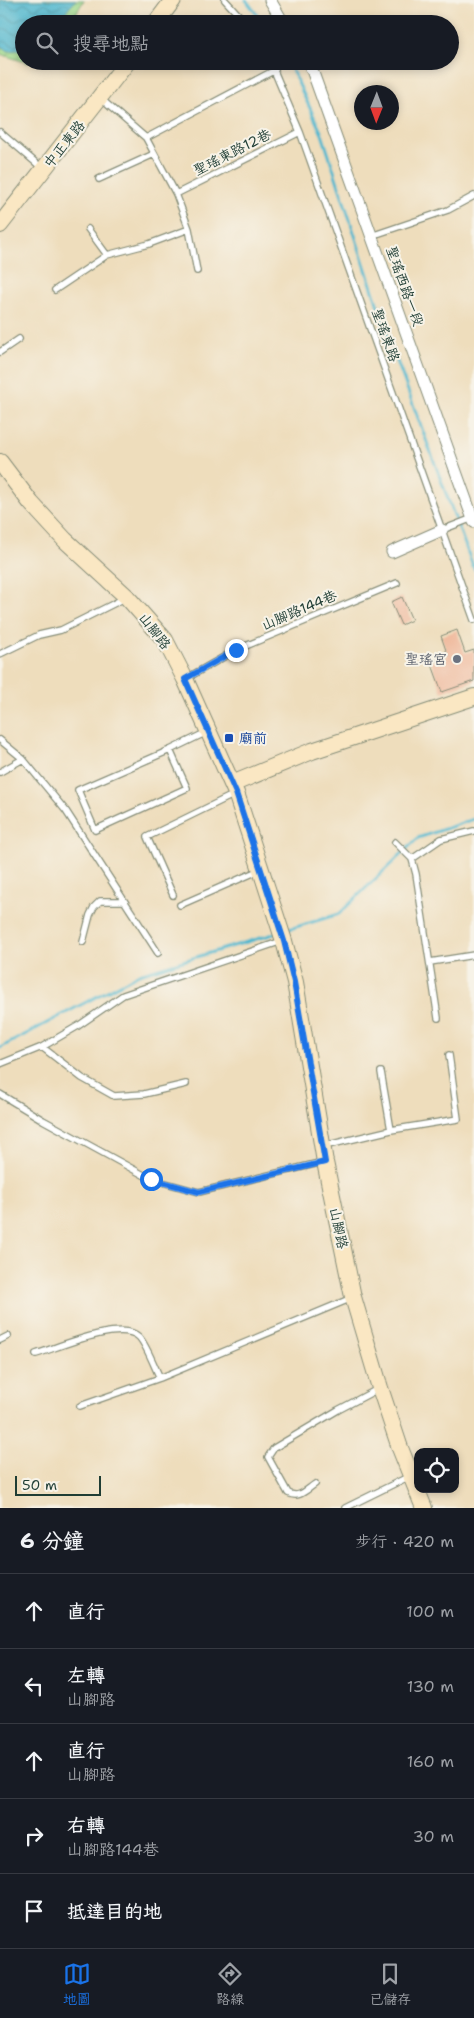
<!DOCTYPE html>
<html lang="zh-TW">
<head>
<meta charset="utf-8">
<style>
	body { margin:0; font-family:"Shantell Sans","LXGW WenKai TC",sans-serif; background:#20242c; color:#f1f3f6 }
	.controls { position:absolute; right:15px; bottom:15px; display:grid; overflow:hidden; border-radius:10px; box-shadow:0 2px 8px #0003 }
	.controls button { width:45px; height:45px; display:grid; place-items:center; padding:0; border:0; border-bottom:1px solid #363941; background:#171b24; color:#f1f3f6; font:25px sans-serif }
	.compass { position:absolute; left:354px; top:85px; width:45px; height:45px; border-radius:50%; background:#171b24; box-shadow:0 2px 8px #0003; rotate:181deg }
	.scale { position:absolute; left:15px; bottom:12px; width:86px; box-sizing:border-box; padding-left:5px; border:2px solid #1f3d34; border-top:0; font-size:14px; line-height:18px; white-space:nowrap; color:#1f3d34; -webkit-text-stroke:4px #f7f3e8; paint-order:stroke }
	.stop { position:absolute; width:15px; height:15px; margin:-11px; border:4px solid #1a73e8; border-radius:50%; background:#fff }
	.stop.end { background:#1a73e8; border-color:#fff; box-shadow:0 1px 5px #0008 }
	.list { margin:0; padding:0; list-style:none }
	h2 { display:flex; justify-content:space-between; align-items:center; height:65px; margin:0; padding:0 20px; font-size:21px }
	h2 small { font-size:16px; font-weight:400; color:#9ea1a6 }
	.list li { display:grid; grid-template-columns:32px 1fr auto; gap:15px; align-items:center; box-sizing:border-box; height:75px; padding:0 20px; border-top:1px solid #363941 }
	.list b { display:block; font-size:19px; white-space:nowrap }
	.list p { margin:0; font-size:16px; white-space:nowrap; color:#9ea1a6 }
	.list em { font-size:16px; font-style:normal; color:#9ea1a6 }
	.icon { flex:none; width:28px; height:28px; fill:none; stroke:currentColor; stroke-width:2; stroke-linecap:round; stroke-linejoin:round }
	.map { position:relative; flex:none; width:474px; height:1508px; overflow:hidden }
	.search { position:absolute; background:#171b24; box-shadow:0 2px 8px #0003; left:15px; right:15px; top:15px; height:55px; display:flex; align-items:center; gap:12px; box-sizing:border-box; padding:0 18px; border-radius:28px; color:#9ea1a6; font-size:19px }
	.sheet { height:440px; background:#171b24 }
	nav { display:flex; justify-content:space-around; align-items:center; box-sizing:border-box; height:70px; border-top:1px solid #363941; background:#171b24; font-size:14px; color:#9ea1a6 }
	nav a { display:grid; justify-items:center; gap:2px }
	nav .on { color:#1a73e8 }
	.map>svg:first-child { display:block }
	.garden { fill:url(#garden-furrows); stroke:#5e8a60 }
	.water { fill:url(#water-waves); stroke:#387a82 }
	.lines { fill:none; stroke-linecap:round; stroke-linejoin:round }
	.stream { stroke:#51b8cf; stroke-width:3 }
	.building { fill:#efb597 }
	.lane-casing { stroke:#868d78; stroke-width:8 }
	.street-casing { stroke:#868d78; stroke-width:13 }
	.secondary-casing { stroke:#868d78; stroke-width:18 }
	.lane { stroke:#fff; stroke-width:5.5 }
	.street { stroke:#fff; stroke-width:11 }
	.secondary { stroke:#fae7c3; stroke-width:16 }
	.route { stroke:#1a73e8; stroke-width:6 }
	.worship-dot { fill:#6b7280; stroke:#f7f3e8; stroke-width:2 }
	.transit-dot { fill:#1a4fb4; stroke:#f7f3e8; stroke-width:2 }
	.labels { text-anchor:middle; stroke-width:4; stroke-linejoin:round; paint-order:stroke }
	.street-label { font-size:14px; fill:#1f3d34; stroke:#f7f3e8 }
	.worship-label { font-size:14px; fill:#5b616d; stroke:#f7f3e8; text-anchor:end }
	.transit-label { font-size:14px; fill:#164399; stroke:#f7f3e8; text-anchor:start }
</style>
</head>
<body>
<div class="map">
<svg width="474" height="1508" viewBox="0 0 474 1508">
	<defs>
		<pattern id="garden-furrows" width="10" height="10" patternUnits="userSpaceOnUse" patternTransform="scale(1.25)"><rect width="10" height="10" fill="#9ed88b"/><path d="M-1 1l2-2M0 10L10 0M9 11l2-2" fill="none" stroke="#88ba79"/></pattern>
		<pattern id="water-waves" width="16" height="10" patternUnits="userSpaceOnUse" patternTransform="scale(1.25)"><rect width="16" height="10" fill="#51b8cf"/><path d="M0 5q4-4 8 0t8 0" fill="none" stroke="#4397a9"/></pattern>
	</defs>
	<rect width="100%" height="100%" fill="#f7f3e8"/>
	<filter id="ink" filterUnits="userSpaceOnUse"><feTurbulence type="fractalNoise" baseFrequency=".02" numOctaves="2"/><feDisplacementMap in="SourceGraphic" scale="10" xChannelSelector="R" yChannelSelector="G"/><feConvolveMatrix kernelMatrix="1 2 1 2 8 2 1 2 1" color-interpolation-filters="sRGB"/></filter>
	<filter id="wash" filterUnits="userSpaceOnUse"><feTurbulence type="fractalNoise" baseFrequency=".0096" numOctaves="4" result="noise"/><feDisplacementMap in="SourceGraphic" scale="20" xChannelSelector="R" yChannelSelector="G"/><feGaussianBlur stdDeviation="1.12" result="paint"/><feColorMatrix in="noise" values="0 0 0 0 0 0 0 0 0 0 0 0 0 0 0 0 0 1.4 0 .05"/><feComposite in="paint" operator="in"/></filter>
	<g filter="url(#wash)">
		<rect width="100%" height="100%" fill="#eeddbc"/>
		<path class="garden" d="M0,0H84L70,24H24V61H32L28,63L0,54Z"/>
		<path class="water" d="M0,0H76L55,24H24V49L9,51L0,46Z"/>
		<g class="lines">
			<path class="stream" d="M246,0L264,24
				M288,61L322,134L388,337L474,569
				M286,930L339,914L418,838L474,819
				M0,1048L139,974L277,933"/>
		</g>
		<g id="blocks">
			<path class="building" d="M402,597L412,620L401,625L391,602Z
				M457,630L465,653L474,650V681L442,692L431,662L448,656L441,636Z"/>
		</g>
	</g>
	<g filter="url(#ink)">
		<use href="#blocks" fill-opacity="0" stroke="#868d78" stroke-width="1"/>
		<g class="lines">
			<g class="lane-casing">
				<path id="lane" d="M225,0L247,24
					M270,61L300,132L474,620
					M100,98L146,138L176,194L189,229L197,271
					M0,132L42,168
					M146,138L275,70
					M99,179L154,154
					M176,194L300,132
					M88,229L107,255
					M371,236L448,210L474,196
					M55,290L107,255L149,244L189,229
					M0,352L19,339
					M442,530L473,518
					M0,654L39,635L61,630L125,598
					M187,678L236,650L397,583
					M0,740L23,759L66,811L158,953
					M170,750L187,788L95,830L78,790L170,750L207,732
					M0,772L23,759
					M395,842L412,859L416,874L438,1018
					M412,859L441,839L474,831
					M173,895L147,837L235,794
					M180,905L260,870
					M83,942L90,915L94,907L100,901H123
					M430,962L474,955
					M42,1047L82,1078L114,1096L144,1094L186,1084
					M0,1064L42,1047L78,1026L123,995L282,941
					M381,1072L391,1130
					M0,1094L43,1120L151,1179L199,1192L323,1162
					M324,1146L391,1130L458,1119L449,1055
					M0,1340L8,1336
					M36,1354C57,1348 122,1319 139,1337C146,1344 155,1368 160,1378
					M80,1406L160,1378L352,1298
					M315,1484C306,1490 299,1499 288,1493L268,1457L274,1448L338,1410L378,1389
					M345,1508L410,1476"/>
			</g>
			<g class="street-casing">
				<path id="street" d="M270,0L284,24
					M307,61L312,70L474,522
					M392,552L442,530"/>
			</g>
			<g class="secondary-casing">
				<path id="secondary" d="M155,24L173,0
					M0,225L128,61
					M0,462L31,503L65,540L127,597L165,640L185,679L236,793L284,941L295,982L325,1162L353,1297L380,1388L400,1448L424,1508
					M232,784L312,751L474,697"/>
			</g>
			<use href="#lane" class="lane"/>
			<use href="#street" class="street"/>
			<use href="#secondary" class="secondary"/>
		</g>
	</g>
	<g class="lines" filter="url(#ink)">
		<path class="route" d="M151,1179L199,1192L325,1162L294,982L284,941L236,793L185,679L236,650"/>
	</g>
	<circle class="worship-dot" cx="457" cy="659" r="5"/>
	<rect class="transit-dot" x="224" y="733" width="10" height="10" rx="2.5"/>
	<g class="labels">
		<g class="street-label">
			<text transform="translate(64 144) rotate(-51)" y="5">中正東路</text>
			<text transform="translate(232 152) rotate(-27)" y="5">聖瑤東路12巷</text>
			<text transform="translate(405 286) rotate(70)" y="5">聖瑤西路一段</text>
			<text transform="translate(386 335) rotate(70)" y="5">聖瑤東路</text>
			<text transform="translate(299 610) rotate(-23)" y="5">山腳路144巷</text>
			<text transform="translate(155 631) rotate(52)" y="5">山腳路</text>
			<text transform="translate(339 1228) rotate(78)" y="5">山腳路</text>
		</g>
		<g class="worship-label">
			<text x="447" y="664">聖瑤宮</text>
		</g>
		<g class="transit-label">
			<text x="239" y="743">廟前</text>
		</g>
	</g>
</svg>
<div class="controls">
<button><svg class="icon" aria-label="locate" viewBox="0 0 24 24"><circle cx="12" cy="12" r="6"/><path d="M12 2v4M12 18v4M2 12h4M18 12h4"/></svg></button>
</div>
<svg class="compass" viewBox="-18 -18 36 36"><path d="M0-13l5 13h-10z" fill="#e53935"/><path d="M0 13l5-13h-10z" fill="#9ea1a6"/></svg>
<div class="scale">50 m</div>
<div class="stop" style="left:151px;top:1179px"></div>
<div class="stop end" style="left:236px;top:650px"></div>
<div class="search"><svg class="icon" aria-label="search" viewBox="0 0 24 24"><circle cx="10" cy="10" r="6"/><path d="M15 15l6 6"/></svg>搜尋地點</div>
</div>
<section class="sheet">
<h2>6 分鐘<small>步行 · 420 m</small></h2>
<ul class="list">
<li><svg class="icon" aria-label="ahead" viewBox="0 0 24 24"><path d="M12 20V5M6 11l6-6 6 6"/></svg><div><b>直行</b></div><em>100 m</em></li>
<li><svg class="icon" aria-label="left" viewBox="0 0 24 24"><path d="M17 20v-9H6M10 6l-5 5 5 5"/></svg><div><b>左轉</b><p>山腳路</p></div><em>130 m</em></li>
<li><svg class="icon" aria-label="ahead" viewBox="0 0 24 24"><path d="M12 20V5M6 11l6-6 6 6"/></svg><div><b>直行</b><p>山腳路</p></div><em>160 m</em></li>
<li><svg class="icon" aria-label="right" viewBox="0 0 24 24"><path d="M7 20v-9h11M14 6l5 5-5 5"/></svg><div><b>右轉</b><p>山腳路144巷</p></div><em>30 m</em></li>
<li><svg class="icon" aria-label="arrive" viewBox="0 0 24 24"><path d="M6 21V4h12l-3 4 3 4H6"/></svg><div><b>抵達目的地</b></div></li>
</ul>
</section>
<nav>
<a class="on"><svg class="icon" aria-label="map" viewBox="0 0 24 24"><path d="M3 6l6-2 6 2 6-2v14l-6 2-6-2-6 2zM9 4v14M15 6v14"/></svg>地圖</a>
<a><svg class="icon" aria-label="directions" viewBox="0 0 24 24"><path d="M12 3l9 9-9 9-9-9zM9 14v-3h6M13 9l2 2-2 2"/></svg>路線</a>
<a><svg class="icon" aria-label="saved" viewBox="0 0 24 24"><path d="M7 4h10v16l-5-4-5 4z"/></svg>已儲存</a>
</nav>
</body>
</html>
